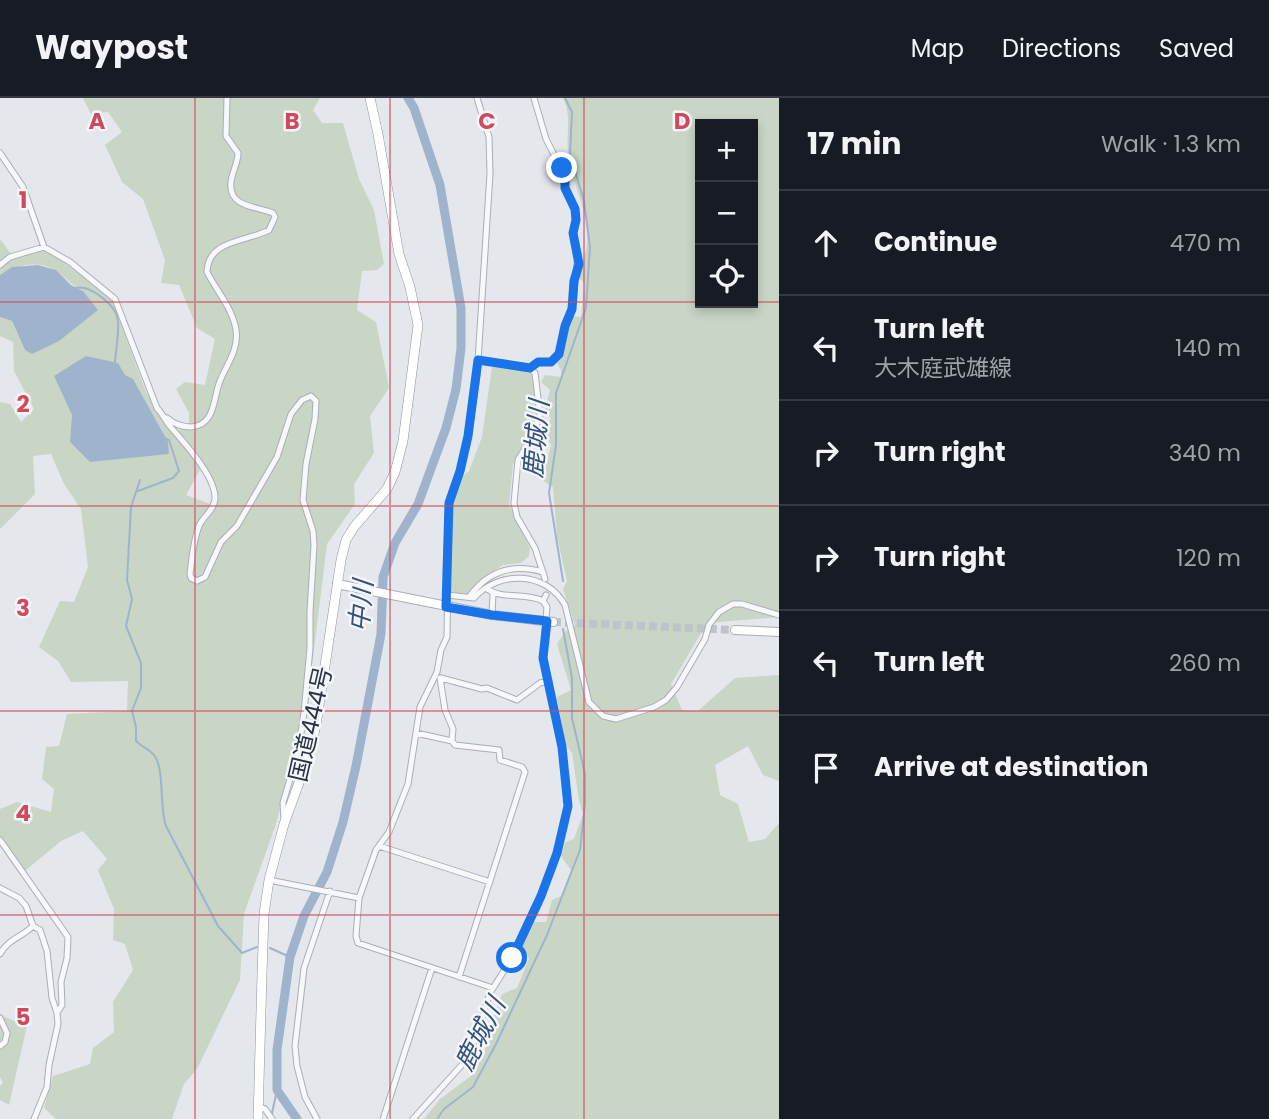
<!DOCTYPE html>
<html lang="en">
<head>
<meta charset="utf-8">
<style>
	body { margin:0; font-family:Poppins,"Noto Sans JP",sans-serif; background:#242831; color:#f1f3f6 }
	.controls { position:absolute; right:21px; top:21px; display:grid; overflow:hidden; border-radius:0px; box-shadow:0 4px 10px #0003 }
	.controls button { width:63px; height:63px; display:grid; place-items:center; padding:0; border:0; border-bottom:2px solid #363941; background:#171b24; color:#f1f3f6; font:35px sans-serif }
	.stop { position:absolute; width:21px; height:21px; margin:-16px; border:5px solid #1a73e8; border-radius:50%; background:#fff }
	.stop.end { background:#1a73e8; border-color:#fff; box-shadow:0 2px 7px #0008 }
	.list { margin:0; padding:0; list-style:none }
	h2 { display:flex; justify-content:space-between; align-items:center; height:91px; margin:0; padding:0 28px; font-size:30px }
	h2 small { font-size:23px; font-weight:400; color:#9ea1a6 }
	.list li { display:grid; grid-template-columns:46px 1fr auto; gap:21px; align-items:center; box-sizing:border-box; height:105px; padding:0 28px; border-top:2px solid #363941 }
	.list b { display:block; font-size:26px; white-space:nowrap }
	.list p { margin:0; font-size:23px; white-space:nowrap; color:#9ea1a6 }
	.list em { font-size:23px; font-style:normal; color:#9ea1a6 }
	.icon { flex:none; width:38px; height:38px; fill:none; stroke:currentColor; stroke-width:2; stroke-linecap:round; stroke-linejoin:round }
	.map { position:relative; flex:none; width:779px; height:1021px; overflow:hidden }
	header { display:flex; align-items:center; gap:42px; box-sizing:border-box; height:98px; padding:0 35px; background:#171b24; border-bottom:2px solid #363941 }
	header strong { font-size:33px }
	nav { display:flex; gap:38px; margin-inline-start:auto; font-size:24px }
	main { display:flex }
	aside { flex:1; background:#171b24 }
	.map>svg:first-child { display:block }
	.green { fill:#c9d6c5; fill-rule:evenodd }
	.water { fill:#9fb4cc }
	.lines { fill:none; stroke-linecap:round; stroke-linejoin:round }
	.stream { stroke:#9fb4cc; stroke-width:2 }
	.river { stroke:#9fb4cc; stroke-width:9 }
	.secondary-tunnel { stroke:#bfc3cb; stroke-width:8; stroke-dasharray:8 4; stroke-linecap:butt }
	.minor-casing { stroke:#a9aeb7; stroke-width:7 }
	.secondary-casing { stroke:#a9aeb7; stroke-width:10 }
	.trunk-casing { stroke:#8b94a3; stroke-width:10 }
	.minor { stroke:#f7f8fa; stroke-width:5 }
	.secondary { stroke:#fff; stroke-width:8 }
	.trunk { stroke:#fff; stroke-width:9 }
	.route { stroke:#1a73e8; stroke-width:9 }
	.grid { fill:none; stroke:#d1495b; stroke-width:2; stroke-opacity:0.55 }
	.labels { text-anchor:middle; stroke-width:5; stroke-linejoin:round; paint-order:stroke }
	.street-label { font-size:24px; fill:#2b3445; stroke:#f4f6f9 }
	.water-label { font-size:26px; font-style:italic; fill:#34527a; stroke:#f4f6f9 }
	.grid-label { font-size:23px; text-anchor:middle; font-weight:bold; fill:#d1495b; stroke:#f4f6f9; stroke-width:5; stroke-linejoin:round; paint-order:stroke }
</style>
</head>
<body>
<header>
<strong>Waypost</strong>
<nav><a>Map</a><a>Directions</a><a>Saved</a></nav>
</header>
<main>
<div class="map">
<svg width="779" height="1021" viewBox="0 0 779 1021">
	<rect width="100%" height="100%" fill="#e4e7ec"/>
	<path class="green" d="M83,0H320L313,12L322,25H343L359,81L374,112L384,166L377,172L362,173L357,212L376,224L389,290L370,318L374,355L354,386L355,406L327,446L305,624L275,729L244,816L240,882L197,971L184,986L172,1021H56L44,1010L53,978L90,966L93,950L114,934L113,904L133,872L125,846L113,842L114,811L98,772L107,761L83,733L61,743L20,777L0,748V711L17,704L51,714L54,691L42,681L46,649L59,648L67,616L127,613L128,583L71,584L58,563L39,549L60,503L74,504L88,469L81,411L64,386L51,356L33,358L35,396L0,431V304L10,306L21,324L34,311L14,273L13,244L0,238V219L12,223L25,252L83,193C70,187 65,178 55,172C38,162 15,167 0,177V141L11,156L29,150L51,154L112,202L146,294L163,323L175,334L189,327V315L176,291L185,284L205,287L215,241L197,230L179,187L161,185L165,162L143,101L122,84L105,47L122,34L108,14L91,16ZM201,370L219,399L213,407L186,397Z
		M563,0H779V519L707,525L671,586L682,612L698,613L735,580L779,577V683L763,677L748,648L715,667L720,697L738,706L749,744L765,741L779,725V1021H424L440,1001L471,978L484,957L494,917L502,896L517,890L529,861L522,850L531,824H546L552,802L561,798L571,772L561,758L565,744L574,741L583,716L579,703L572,655L565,645L557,599L571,592L557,546L565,534L575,527L563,491L567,483L557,438L553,389L542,382L551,347L544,334L551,321L545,311L550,292L541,284L545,277L561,279V272L556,263L559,258L570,218L581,219L584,185L577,177C580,167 586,156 587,146C590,114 571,85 568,54C566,36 572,17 563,0ZM700,26H753V205H700Z
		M492,269L531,275L539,315L531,336L513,366L509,407L530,450L529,458L521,465L503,467L483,480L468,497L449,493L452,403L460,380L469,373L482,339Z
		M0,917L27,928L9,1007L0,1002V988L3,985L0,979Z"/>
	<path class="water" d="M38,167L56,172L71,187L83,193L98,212L59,243L32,256L25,252L12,223L0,219V177L12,169Z
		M86,258L118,265L125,277L133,281L168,344L169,356L90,364L70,344L72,317L54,278Z"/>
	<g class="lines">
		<path class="stream" d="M76,190C90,187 117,207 118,223C119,236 116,251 115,264
			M140,382L131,409L127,482L132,501L126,528L141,565V590L132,613L136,629V643C141,648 150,652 154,657C165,671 159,709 166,728L218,828L242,855L257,849
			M138,393L173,380L179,373L169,342L164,340
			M563,483L549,395L556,347V295L586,210L590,149L584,103L570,56L572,14L565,0
			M270,850L290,859
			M272,1015L277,992
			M437,1021L444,1011L473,989L496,946L547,837L580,752L585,706V676L572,620V580L563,531"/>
		<path class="river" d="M297,1021L277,992V952L290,859L304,818L327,774L343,724L356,668L381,536L383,479L395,445L418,406L446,330L456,291L461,250V210L440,87L414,10L408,0"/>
		<path class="secondary-tunnel" d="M553,524L735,532"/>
		<g class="minor-casing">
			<path id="minor" d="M477,0L489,39L490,76L477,278L468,338L460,373L449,405L447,539L441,552L437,574L420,609L408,686L389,734L376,752L359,800L356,838L358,845L493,890
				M0,55L23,89L44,149
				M0,167L10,159L44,149L70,164L115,201L157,310C162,315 165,322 169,327C183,344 216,378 215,401C214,413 203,418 199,428C193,443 192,461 190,476L191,480L197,483L205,479L221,444L237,428L277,359L291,316L302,302L311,298L316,303L315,321L306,366L303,402L313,433L314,447L310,514V550L304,615L298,654L283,705L284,721
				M478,262L530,270L538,264H551L559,256L565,228L572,211L578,156L573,135L576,122L575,111L565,90V78L546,41L534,0
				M530,270L535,275L540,317L532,339L518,362L514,405L517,419L535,450L545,481
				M167,320C174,326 182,329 191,329C216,327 213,300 220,283C227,266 239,251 236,232C233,211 216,192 207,174C208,141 247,144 269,132L275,119L273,115C257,108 228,110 231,84C232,74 238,65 238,55L226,38L227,0
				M486,490C500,502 526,494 543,503
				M447,497L474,500C499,472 546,473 565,507L589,604L603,618L616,621L654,609L666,602L677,589L705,541L709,527L719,514L733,506H742L779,517
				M469,499C488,473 512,465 543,474
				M492,517L493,496
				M441,580L482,591L487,590L517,602L540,585L549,583
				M416,635L452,643L453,631L445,612L440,580
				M452,643L455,647L499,652L500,662L522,669L525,674L459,879
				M0,742L68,839L67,860L61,884L62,907L57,915
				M379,748L490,784
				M269,782L359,800
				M0,790L19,800L26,808L33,828L40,832L47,853L52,900L57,915L58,926L49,967L47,989L34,1021
				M0,856C7,842 22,839 33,828
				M0,920L7,935L5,944L0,948
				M258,1008L265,1011L272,1021
				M317,1021L305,999L297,968L295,948L304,870L330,793
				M383,1021L432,870
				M413,1021L469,959L490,895L512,860L541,798L557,755L568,708L562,648L543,560L547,509L543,503L546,497"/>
		</g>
		<g class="secondary-casing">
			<path id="secondary" d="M337,486L492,517L553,524
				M735,532L779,534"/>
		</g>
		<g class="trunk-casing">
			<path id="trunk" d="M258,1021L262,876L264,816L269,782L284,726L308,660L316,627L341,462L346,442L354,429L387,391L395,374L403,343L418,227L410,189L399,156L378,36L370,0"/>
		</g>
		<use href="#minor" class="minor"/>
		<use href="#secondary" class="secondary"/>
		<use href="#trunk" class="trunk"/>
	</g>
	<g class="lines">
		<path class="route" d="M512,860L541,798L557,755L568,708L562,649L543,560L547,523L492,517L446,509L449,405L460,373L468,338L478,262L530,270L538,264H551L559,256L565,228L572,211L574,183L579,166L573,135L576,122L575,111L565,90V79L562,70"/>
	</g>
	<path class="grid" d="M195,0V1021M390,0V1021M584,0V1021M0,204H700M753,204H779M0,408H779M0,613H779M0,817H779"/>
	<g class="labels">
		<g class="street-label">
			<text transform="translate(311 626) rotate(-77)" y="8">国道444号</text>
		</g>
		<g class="water-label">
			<text transform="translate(536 341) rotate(-85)" y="9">鹿城川</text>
			<text transform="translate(361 508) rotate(-85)" y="9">中川</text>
			<text transform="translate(480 936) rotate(-63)" y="9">鹿城川</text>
		</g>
	</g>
	<g class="grid-label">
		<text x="97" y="31">A</text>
		<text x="292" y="31">B</text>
		<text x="487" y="31">C</text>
		<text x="682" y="31">D</text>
		<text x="23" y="110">1</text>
		<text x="23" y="314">2</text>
		<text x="23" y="518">3</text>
		<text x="23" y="723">4</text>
		<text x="23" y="927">5</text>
	</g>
</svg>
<div class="controls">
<button>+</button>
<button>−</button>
<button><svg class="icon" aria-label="locate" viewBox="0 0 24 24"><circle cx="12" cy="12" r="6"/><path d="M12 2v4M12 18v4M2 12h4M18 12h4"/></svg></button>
</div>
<div class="stop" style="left:512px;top:860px"></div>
<div class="stop end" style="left:562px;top:70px"></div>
</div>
<aside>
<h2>17 min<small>Walk · 1.3 km</small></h2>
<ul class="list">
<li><svg class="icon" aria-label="ahead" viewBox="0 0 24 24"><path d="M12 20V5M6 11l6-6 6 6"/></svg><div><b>Continue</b></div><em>470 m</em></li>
<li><svg class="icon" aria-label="left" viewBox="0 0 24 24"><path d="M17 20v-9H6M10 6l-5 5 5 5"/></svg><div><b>Turn left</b><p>大木庭武雄線</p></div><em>140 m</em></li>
<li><svg class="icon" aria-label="right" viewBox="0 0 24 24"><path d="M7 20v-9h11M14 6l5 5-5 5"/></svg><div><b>Turn right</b></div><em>340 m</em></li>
<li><svg class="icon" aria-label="right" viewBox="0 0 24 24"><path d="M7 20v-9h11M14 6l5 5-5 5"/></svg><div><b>Turn right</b></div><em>120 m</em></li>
<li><svg class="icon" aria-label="left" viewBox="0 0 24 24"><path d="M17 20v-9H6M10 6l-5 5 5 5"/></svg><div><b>Turn left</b></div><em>260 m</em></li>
<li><svg class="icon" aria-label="arrive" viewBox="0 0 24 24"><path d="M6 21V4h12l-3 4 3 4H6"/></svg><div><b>Arrive at destination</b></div></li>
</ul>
</aside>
</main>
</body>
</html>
